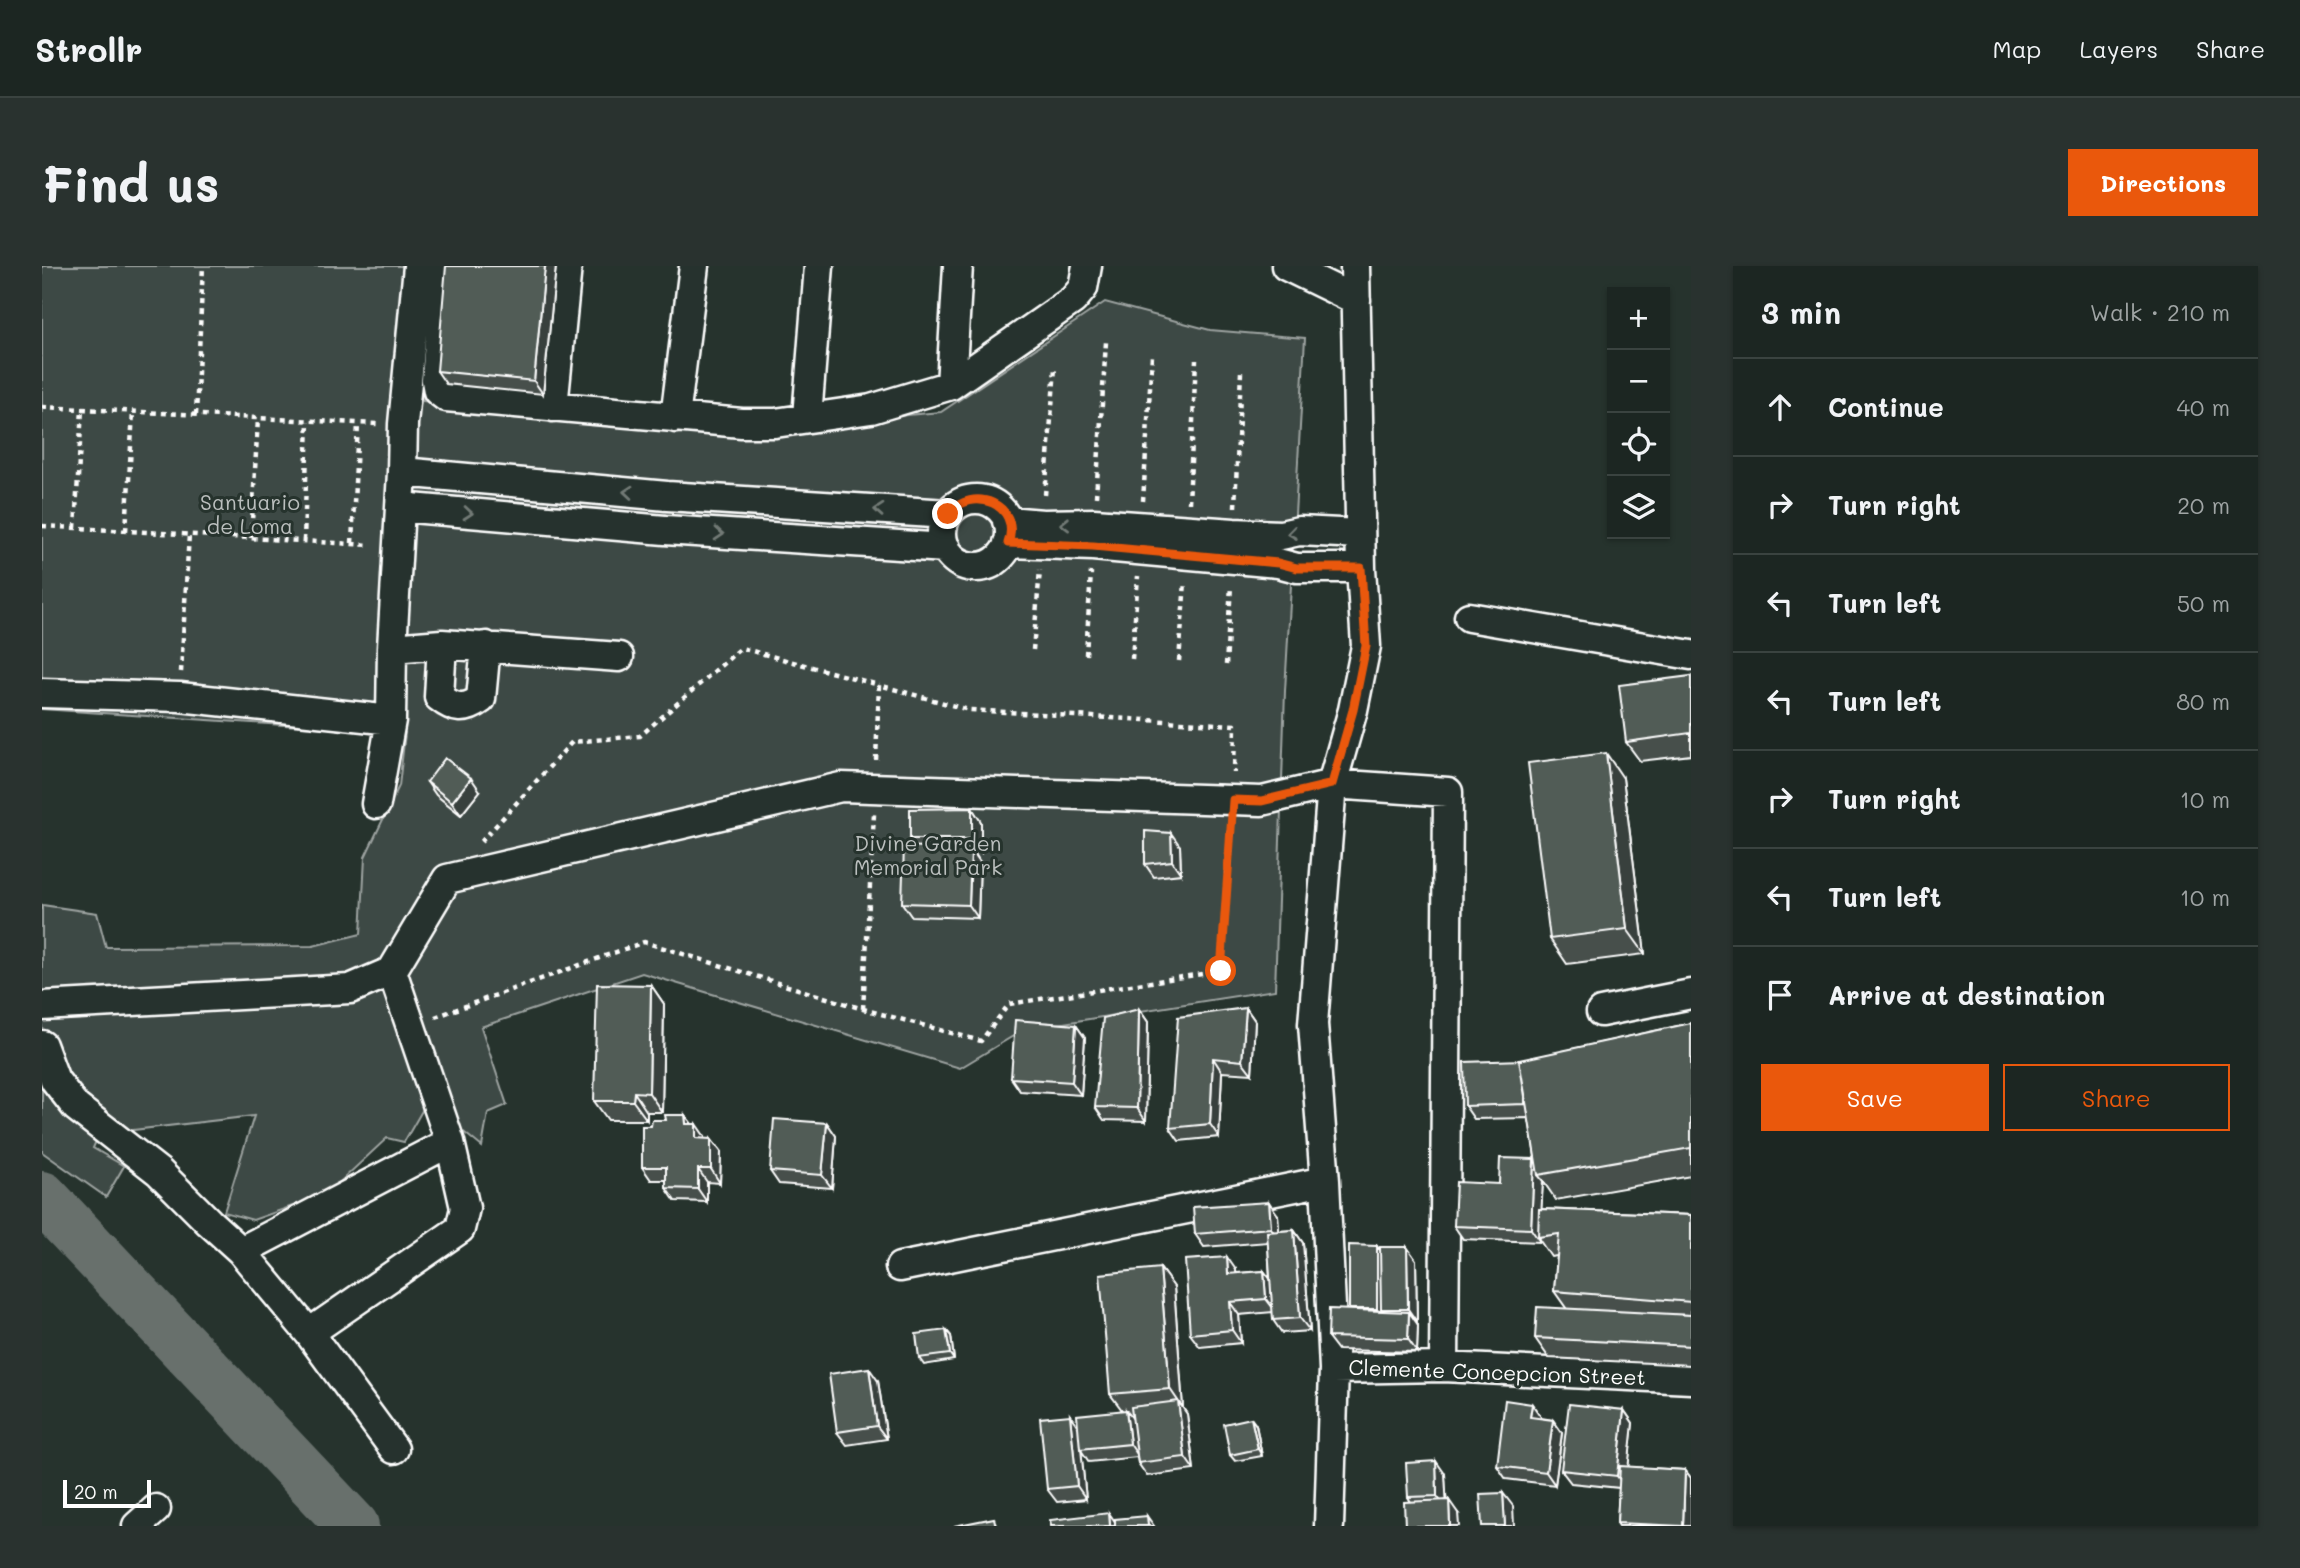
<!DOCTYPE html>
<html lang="en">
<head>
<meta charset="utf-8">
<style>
	body { margin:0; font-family:Mali,sans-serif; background:#29322f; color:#f1f3f6 }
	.controls { position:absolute; right:21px; top:21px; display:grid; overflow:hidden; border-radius:0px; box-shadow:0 2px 5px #0004 }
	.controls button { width:63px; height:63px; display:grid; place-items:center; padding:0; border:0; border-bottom:2px solid #3a4340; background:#1c2622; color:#f1f3f6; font:35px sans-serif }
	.scale { position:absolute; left:21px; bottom:18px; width:88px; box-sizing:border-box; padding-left:7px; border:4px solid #fff; border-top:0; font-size:19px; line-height:24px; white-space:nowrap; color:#fff; -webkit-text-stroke:5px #26332d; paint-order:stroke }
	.stop { position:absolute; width:21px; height:21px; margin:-16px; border:5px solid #ea580c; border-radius:50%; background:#fff }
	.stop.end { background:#ea580c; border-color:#fff; box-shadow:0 2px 7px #0008 }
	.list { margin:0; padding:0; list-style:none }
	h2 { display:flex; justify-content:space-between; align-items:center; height:91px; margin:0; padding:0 28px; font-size:30px }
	h2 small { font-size:23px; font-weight:400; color:#a0a5a5 }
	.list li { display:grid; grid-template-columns:46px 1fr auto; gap:21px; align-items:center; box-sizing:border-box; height:98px; padding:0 28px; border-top:2px solid #3a4340 }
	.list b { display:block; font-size:26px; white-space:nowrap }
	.list em { font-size:23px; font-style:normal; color:#a0a5a5 }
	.actions { display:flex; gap:14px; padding:21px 28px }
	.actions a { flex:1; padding:16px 0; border:2px solid #ea580c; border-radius:0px; text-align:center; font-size:24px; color:#ea580c }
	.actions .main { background:#ea580c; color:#fff }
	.icon { flex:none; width:38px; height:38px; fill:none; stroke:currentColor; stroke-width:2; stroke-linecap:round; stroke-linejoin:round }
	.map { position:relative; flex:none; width:1649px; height:1260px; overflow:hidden; border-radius:0px }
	header { display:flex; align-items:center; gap:42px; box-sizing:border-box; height:98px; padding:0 35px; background:#1c2622; border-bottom:2px solid #3a4340 }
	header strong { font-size:33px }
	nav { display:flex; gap:38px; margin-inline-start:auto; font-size:24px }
	.intro { display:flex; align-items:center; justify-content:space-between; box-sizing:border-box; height:168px; padding:0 42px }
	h1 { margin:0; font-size:49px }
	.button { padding:18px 32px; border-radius:0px; background:#ea580c; color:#fff; font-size:24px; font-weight:700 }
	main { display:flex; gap:42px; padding:0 42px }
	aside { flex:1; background:#1c2622; border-radius:0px; box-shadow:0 2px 5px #0004 }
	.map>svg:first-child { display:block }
	.green { fill:#3e4944; stroke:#9ea4a2; stroke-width:2 }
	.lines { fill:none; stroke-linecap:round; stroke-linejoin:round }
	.river { stroke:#67706c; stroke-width:52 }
	.minor-casing { stroke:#fff; stroke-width:33 }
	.path { stroke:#fff; stroke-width:4.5; stroke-dasharray:5 5; stroke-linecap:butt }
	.minor { stroke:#26332d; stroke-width:28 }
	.wall { fill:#464f4b; stroke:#fff; stroke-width:2 }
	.shaded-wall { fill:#39403d; stroke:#fff; stroke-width:2 }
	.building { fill:#515c57; stroke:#fff; stroke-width:2 }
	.oneway { stroke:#727a76 }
	.route { stroke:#ea580c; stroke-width:9 }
	.labels { text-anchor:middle; stroke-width:6; stroke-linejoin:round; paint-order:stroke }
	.park-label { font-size:21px; fill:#bbbfbe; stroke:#26332d }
	.street-label { font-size:21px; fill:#fff; stroke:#26332d }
</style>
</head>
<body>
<header>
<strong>Strollr</strong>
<nav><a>Map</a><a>Layers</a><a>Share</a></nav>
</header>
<div class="intro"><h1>Find us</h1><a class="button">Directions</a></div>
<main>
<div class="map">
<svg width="1649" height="1260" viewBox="0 0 1649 1260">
	<rect width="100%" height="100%" fill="#26332d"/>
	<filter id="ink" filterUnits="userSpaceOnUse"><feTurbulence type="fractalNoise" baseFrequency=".0143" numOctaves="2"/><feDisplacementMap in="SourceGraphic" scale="14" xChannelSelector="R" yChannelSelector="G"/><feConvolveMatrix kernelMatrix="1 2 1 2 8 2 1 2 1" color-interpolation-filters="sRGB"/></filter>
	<g filter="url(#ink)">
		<path class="green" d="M0,0H390L381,135L717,162L899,146L1063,36L1168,64L1263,72L1243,425L1233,724L983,763L918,802L600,707L439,761L465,839L446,847L440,881L385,836L362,876L345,872L285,928L211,954L182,946L212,850L57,868L51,882L82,900L64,931L0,886V639L55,647L64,681L271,680L319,668L323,591L357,520L363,467L0,443Z"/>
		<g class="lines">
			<path class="river" d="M0,931L311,1260"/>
			<g class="minor-casing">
				<path id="minor" d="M403,0L394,114L396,125L404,131L700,157H733L829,143L909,119L1031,34L1041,22L1045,0
					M1244,0L1314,34
					M909,119L916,0
					M511,141L525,0
					M765,151L777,0
					M633,152L652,0
					M360,206L625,230L906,248
					M900 267a34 34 0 1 1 68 0a34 34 0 1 1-68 0Z
					M358,241L623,264L904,282
					M965,255L1001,258L1052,257L1192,267L1239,269L1257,265L1318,268
					M966,277L1051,280L1236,297L1255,302H1319
					M1427,351L1649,389
					M400,378L397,431C412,443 423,445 439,433L444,380
					M350,382L400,378L577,391
					M0,427L138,431L349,454
					M334,538L349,454L350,382L360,206L361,158L376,0
					M0,740L308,723L350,705L405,613L799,521L1220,535L1290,518L1406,526L1402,1101
					M1559,746L1649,728
					M0,779L13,814L34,841L117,906L167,956L199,985L267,1067L352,1183
					M199,985L408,876
					M858,1001L1283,915
					M267,1067L418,963L423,942L408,876L350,705
					M1292,1103L1402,1101L1649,1113
					M95,1260L114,1243
					M1287,1260L1292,1103L1283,915L1271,758L1290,518L1311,444L1324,380L1319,302L1313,0"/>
			</g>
			<path class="path" d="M0,141L335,158
				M154,149L161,0
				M1003,229L1013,102
				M1054,231L1064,76
				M1101,235L1110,89
				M1147,237L1154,94
				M1193,241L1199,106
				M0,260L328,279
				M33,262L40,143
				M84,265L91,146
				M209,272L216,153
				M262,275L266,155
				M310,277L316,158
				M991,384L998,304
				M1044,389L1049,306
				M1090,393L1096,310
				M1137,395L1143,316
				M1184,399L1189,320
				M139,406L147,268
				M834,494L837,419L927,444L1193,459L1192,507
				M439,576L530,476L598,470L699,382L837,419
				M821,743L832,548
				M393,751L602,676L821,743L939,775L967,738L1179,705L1189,561"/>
			<use href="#minor" class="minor"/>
		</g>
		<path class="wall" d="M514,0L501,128L404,118L395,105Z
			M1649,410V489L1598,495L1584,476Z
			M1581,512L1603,688L1525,698L1508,673Z
			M385,516L438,525L419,549L394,529Z
			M930,542L939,556V586H932L938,596L936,652L869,650L860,637L873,580L868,573Z
			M1138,580L1139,608L1112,611L1103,598Z
			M609,719L622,738L620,846H605V854H566L552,835Z
			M1204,742L1213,755L1210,808L1180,806L1177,871L1137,875L1128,862Z
			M1097,743L1106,756L1104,855L1062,854L1053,841Z
			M1649,757V910L1514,934L1501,915L1499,943L1649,949V1099L1507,1092L1493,1072L1524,1042L1512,1025L1515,990L1509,991L1498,975V976L1421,973L1412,960L1457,918L1494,897L1487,852L1432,853L1423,840L1481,794Z
			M1034,759L1043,772L1039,829L978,825L969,812Z
			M643,849L650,858L663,871V873H669L679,886L678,917L665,916V936L633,935L624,922V914H609L600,901L609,860Z
			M785,857L794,870L790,922L737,918L728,905Z
			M1236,949L1237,965L1252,964L1261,977L1268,1065L1240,1067L1231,1054V1046L1197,1049L1199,1077L1158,1081L1148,1068L1194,1004V1007L1222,1005L1228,1013L1226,976L1162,981L1153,968Z
			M1365,981L1374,994L1375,1056H1374L1376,1059L1375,1086L1296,1084L1286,1071L1308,1044L1307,1043L1339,985Z
			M1118,1002L1132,1021L1141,1142L1145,1148L1152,1204L1105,1210L1096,1197L1095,1191L1047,1196L1039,1184L1044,1233L1015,1236L1005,1223L1036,1161L1080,1144L1068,1128Z
			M904,1064L909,1070L912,1094L882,1099L877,1092Z
			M836,1115L845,1173L805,1179L795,1166Z
			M1490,1138L1499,1151V1152L1511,1154L1520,1167L1513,1219L1464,1213L1455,1200Z
			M1582,1144L1591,1157L1586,1201L1643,1204L1649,1212V1260H1577L1575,1257L1577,1222L1529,1217L1519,1204Z
			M1214,1159L1220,1190L1193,1195L1188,1189Z
			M1403,1208L1404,1234L1416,1247L1369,1236L1366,1231Z"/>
		<path class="shaded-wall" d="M503,0H514L501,128L492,115Z
			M1564,487L1581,512L1603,688L1585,663Z
			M429,512L438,525L419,549L410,536Z
			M930,542L939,556V586L930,573Z
			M1129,567L1138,580L1139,608L1130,595Z
			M929,583L938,596L936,652L927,639Z
			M609,719L622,738L620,846L607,827Z
			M1204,742L1213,755L1210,808L1200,795Z
			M1097,743L1106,756L1104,855L1095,842Z
			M1034,759L1043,772L1039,829L1030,816Z
			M1171,792L1180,806L1177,871L1168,858Z
			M592,826L605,846V854L591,835Z
			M643,849L653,862L644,858Z
			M785,857L794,870L790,922L780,909Z
			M654,858L663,871V886L654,872Z
			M669,873L679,886L678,917L669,903Z
			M1492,893L1501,906L1496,909L1501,915L1498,971H1496L1498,976L1489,963Z
			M656,903L665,916V936L656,923Z
			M1227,936L1236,949L1238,975L1229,962Z
			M1252,964L1261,977L1268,1065L1258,1052Z
			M1335,980L1344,993L1339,1043L1344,1050V1056L1335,1043Z
			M1365,981L1374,994L1375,1056L1366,1043Z
			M1185,991L1194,1004L1195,1021L1186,1008Z
			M1118,1002L1132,1021L1141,1142L1128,1123Z
			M1222,1005L1232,1018L1234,1046L1224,1033Z
			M1188,1036L1197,1049L1199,1077L1190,1064Z
			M1367,1046L1376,1059L1375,1086L1366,1073Z
			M904,1064L909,1070L912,1094L908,1088Z
			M827,1102L836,1115L845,1173L835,1160Z
			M1136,1135L1145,1148L1152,1204L1143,1191Z
			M1490,1138L1499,1151L1498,1164L1488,1151Z
			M1084,1144L1094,1157L1097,1191L1088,1178Z
			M1582,1144L1591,1157L1584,1223L1575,1210Z
			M1028,1149L1037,1162L1044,1233L1035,1220Z
			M1209,1152L1214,1159L1220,1190L1216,1183Z
			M1511,1154L1520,1167L1513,1219L1504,1206Z
			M1394,1195L1403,1208L1405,1243L1395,1230Z
			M1643,1204L1649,1212V1260H1641Z
			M1461,1227L1471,1240L1472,1260H1463Z
			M1407,1234L1416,1247L1417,1260H1408Z
			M1067,1247L1076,1260H1068Z
			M1105,1250L1112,1260H1106Z"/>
		<path class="building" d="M404,0H503L492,115L395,105Z
			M1649,410V467L1584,476L1577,419Z
			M1564,487L1585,663L1508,673L1486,497Z
			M403,492L429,512L410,536L385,516Z
			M930,542V573H868V543Z
			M1103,565L1129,567L1130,595L1103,598Z
			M862,580L929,583L927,639L860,637Z
			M555,718L609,719L607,827L592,826L591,835H552Z
			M1204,742L1200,795L1171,792L1168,858L1128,862L1136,751Z
			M1097,743L1095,842L1053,841L1061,752Z
			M973,754L1034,759L1030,816L969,812Z
			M1649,757V882L1496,909L1477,794Z
			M1477,794L1483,828V838L1423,840L1422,796L1481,794Z
			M623,849H643L644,858H654V872L669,873V903H656V923L624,922V901H600V860H609L610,854H624Z
			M732,853L785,857L780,909L728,905Z
			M1458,892L1492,893L1489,963L1412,960L1414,916L1457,918Z
			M1227,936L1229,962L1153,968L1151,941Z
			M1497,943L1649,949V1036L1512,1025L1517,968L1496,971Z
			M1252,964L1258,1052L1231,1054L1225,966Z
			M1307,979L1335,980V1043H1307Z
			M1338,981H1365L1366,1043H1339Z
			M1185,991L1186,1008L1222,1005L1224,1033L1188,1036L1190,1064L1148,1068L1143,994Z
			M1118,1002L1128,1123L1068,1128L1058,1008Z
			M1495,1041L1649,1049V1080L1493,1072Z
			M1287,1043L1367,1046L1366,1073L1286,1071Z
			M904,1064L908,1088L877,1092L874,1068Z
			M827,1102L835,1160L795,1166L787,1108Z
			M1463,1134L1490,1138L1488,1151L1511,1154L1504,1206L1455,1200Z
			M1136,1135L1143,1191L1096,1197L1089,1141Z
			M1527,1138L1582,1144L1575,1210L1519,1204Z
			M1084,1144L1088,1178L1038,1183L1035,1149Z
			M1028,1149L1035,1220L1005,1223L998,1152Z
			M1209,1152L1216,1183L1188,1189L1182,1158Z
			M1394,1195L1395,1230L1366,1231L1364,1197Z
			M1578,1200L1643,1204L1641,1260L1575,1257Z
			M1461,1227L1463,1260H1440L1438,1228Z
			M1407,1234L1408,1260H1363L1362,1236Z
			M1067,1247L1068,1260H1009L1008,1254Z
			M1105,1250L1106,1260H1073V1253Z
			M952,1252L954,1260H912Z"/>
		<defs><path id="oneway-chevron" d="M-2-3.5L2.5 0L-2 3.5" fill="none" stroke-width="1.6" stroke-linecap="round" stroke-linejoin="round" transform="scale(1.75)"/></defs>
		<g class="oneway">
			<use href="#oneway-chevron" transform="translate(586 226) rotate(-175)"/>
			<use href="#oneway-chevron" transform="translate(837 244) rotate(-176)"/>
			<use href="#oneway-chevron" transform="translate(426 247) rotate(5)"/>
			<use href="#oneway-chevron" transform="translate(1023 258) rotate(179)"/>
			<use href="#oneway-chevron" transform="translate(1250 267) rotate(172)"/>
			<use href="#oneway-chevron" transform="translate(677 268) rotate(4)"/>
		</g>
	</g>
	<g class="lines" filter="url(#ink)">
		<path class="route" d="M906,248C931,218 980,239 966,277L1051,280L1236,297L1255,302H1319L1324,380L1311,444L1290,518L1220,535L1191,534L1179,705"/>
	</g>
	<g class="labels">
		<g class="park-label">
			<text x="208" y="244">Santuario<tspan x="208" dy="24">de Loma</tspan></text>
			<text x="886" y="585">Divine Garden<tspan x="886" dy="24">Memorial Park</tspan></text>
		</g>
		<g class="street-label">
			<text transform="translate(1455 1107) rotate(2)" y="7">Clemente Concepcion Street</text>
		</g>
	</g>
</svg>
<div class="controls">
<button>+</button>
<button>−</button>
<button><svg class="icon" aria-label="locate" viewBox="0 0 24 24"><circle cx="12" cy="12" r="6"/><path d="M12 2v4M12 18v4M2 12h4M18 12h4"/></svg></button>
<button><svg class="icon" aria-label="layers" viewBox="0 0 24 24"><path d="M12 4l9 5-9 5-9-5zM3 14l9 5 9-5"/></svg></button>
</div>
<div class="scale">20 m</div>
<div class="stop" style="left:1179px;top:705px"></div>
<div class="stop end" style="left:906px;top:248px"></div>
</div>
<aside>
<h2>3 min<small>Walk · 210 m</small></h2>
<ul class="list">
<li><svg class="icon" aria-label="ahead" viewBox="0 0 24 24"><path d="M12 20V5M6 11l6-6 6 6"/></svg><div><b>Continue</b></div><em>40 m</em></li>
<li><svg class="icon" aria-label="right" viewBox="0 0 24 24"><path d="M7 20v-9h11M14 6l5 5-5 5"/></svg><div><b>Turn right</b></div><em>20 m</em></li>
<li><svg class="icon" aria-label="left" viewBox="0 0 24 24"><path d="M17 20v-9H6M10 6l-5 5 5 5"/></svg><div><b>Turn left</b></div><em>50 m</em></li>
<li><svg class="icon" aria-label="left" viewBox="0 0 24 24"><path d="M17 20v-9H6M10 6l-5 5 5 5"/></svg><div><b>Turn left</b></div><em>80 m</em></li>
<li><svg class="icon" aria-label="right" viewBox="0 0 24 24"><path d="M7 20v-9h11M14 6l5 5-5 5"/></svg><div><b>Turn right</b></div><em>10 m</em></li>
<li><svg class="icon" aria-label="left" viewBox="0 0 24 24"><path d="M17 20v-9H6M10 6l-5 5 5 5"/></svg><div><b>Turn left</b></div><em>10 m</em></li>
<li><svg class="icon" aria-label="arrive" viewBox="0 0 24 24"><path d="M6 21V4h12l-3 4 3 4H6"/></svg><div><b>Arrive at destination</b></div></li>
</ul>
<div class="actions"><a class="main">Save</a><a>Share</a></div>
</aside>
</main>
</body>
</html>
